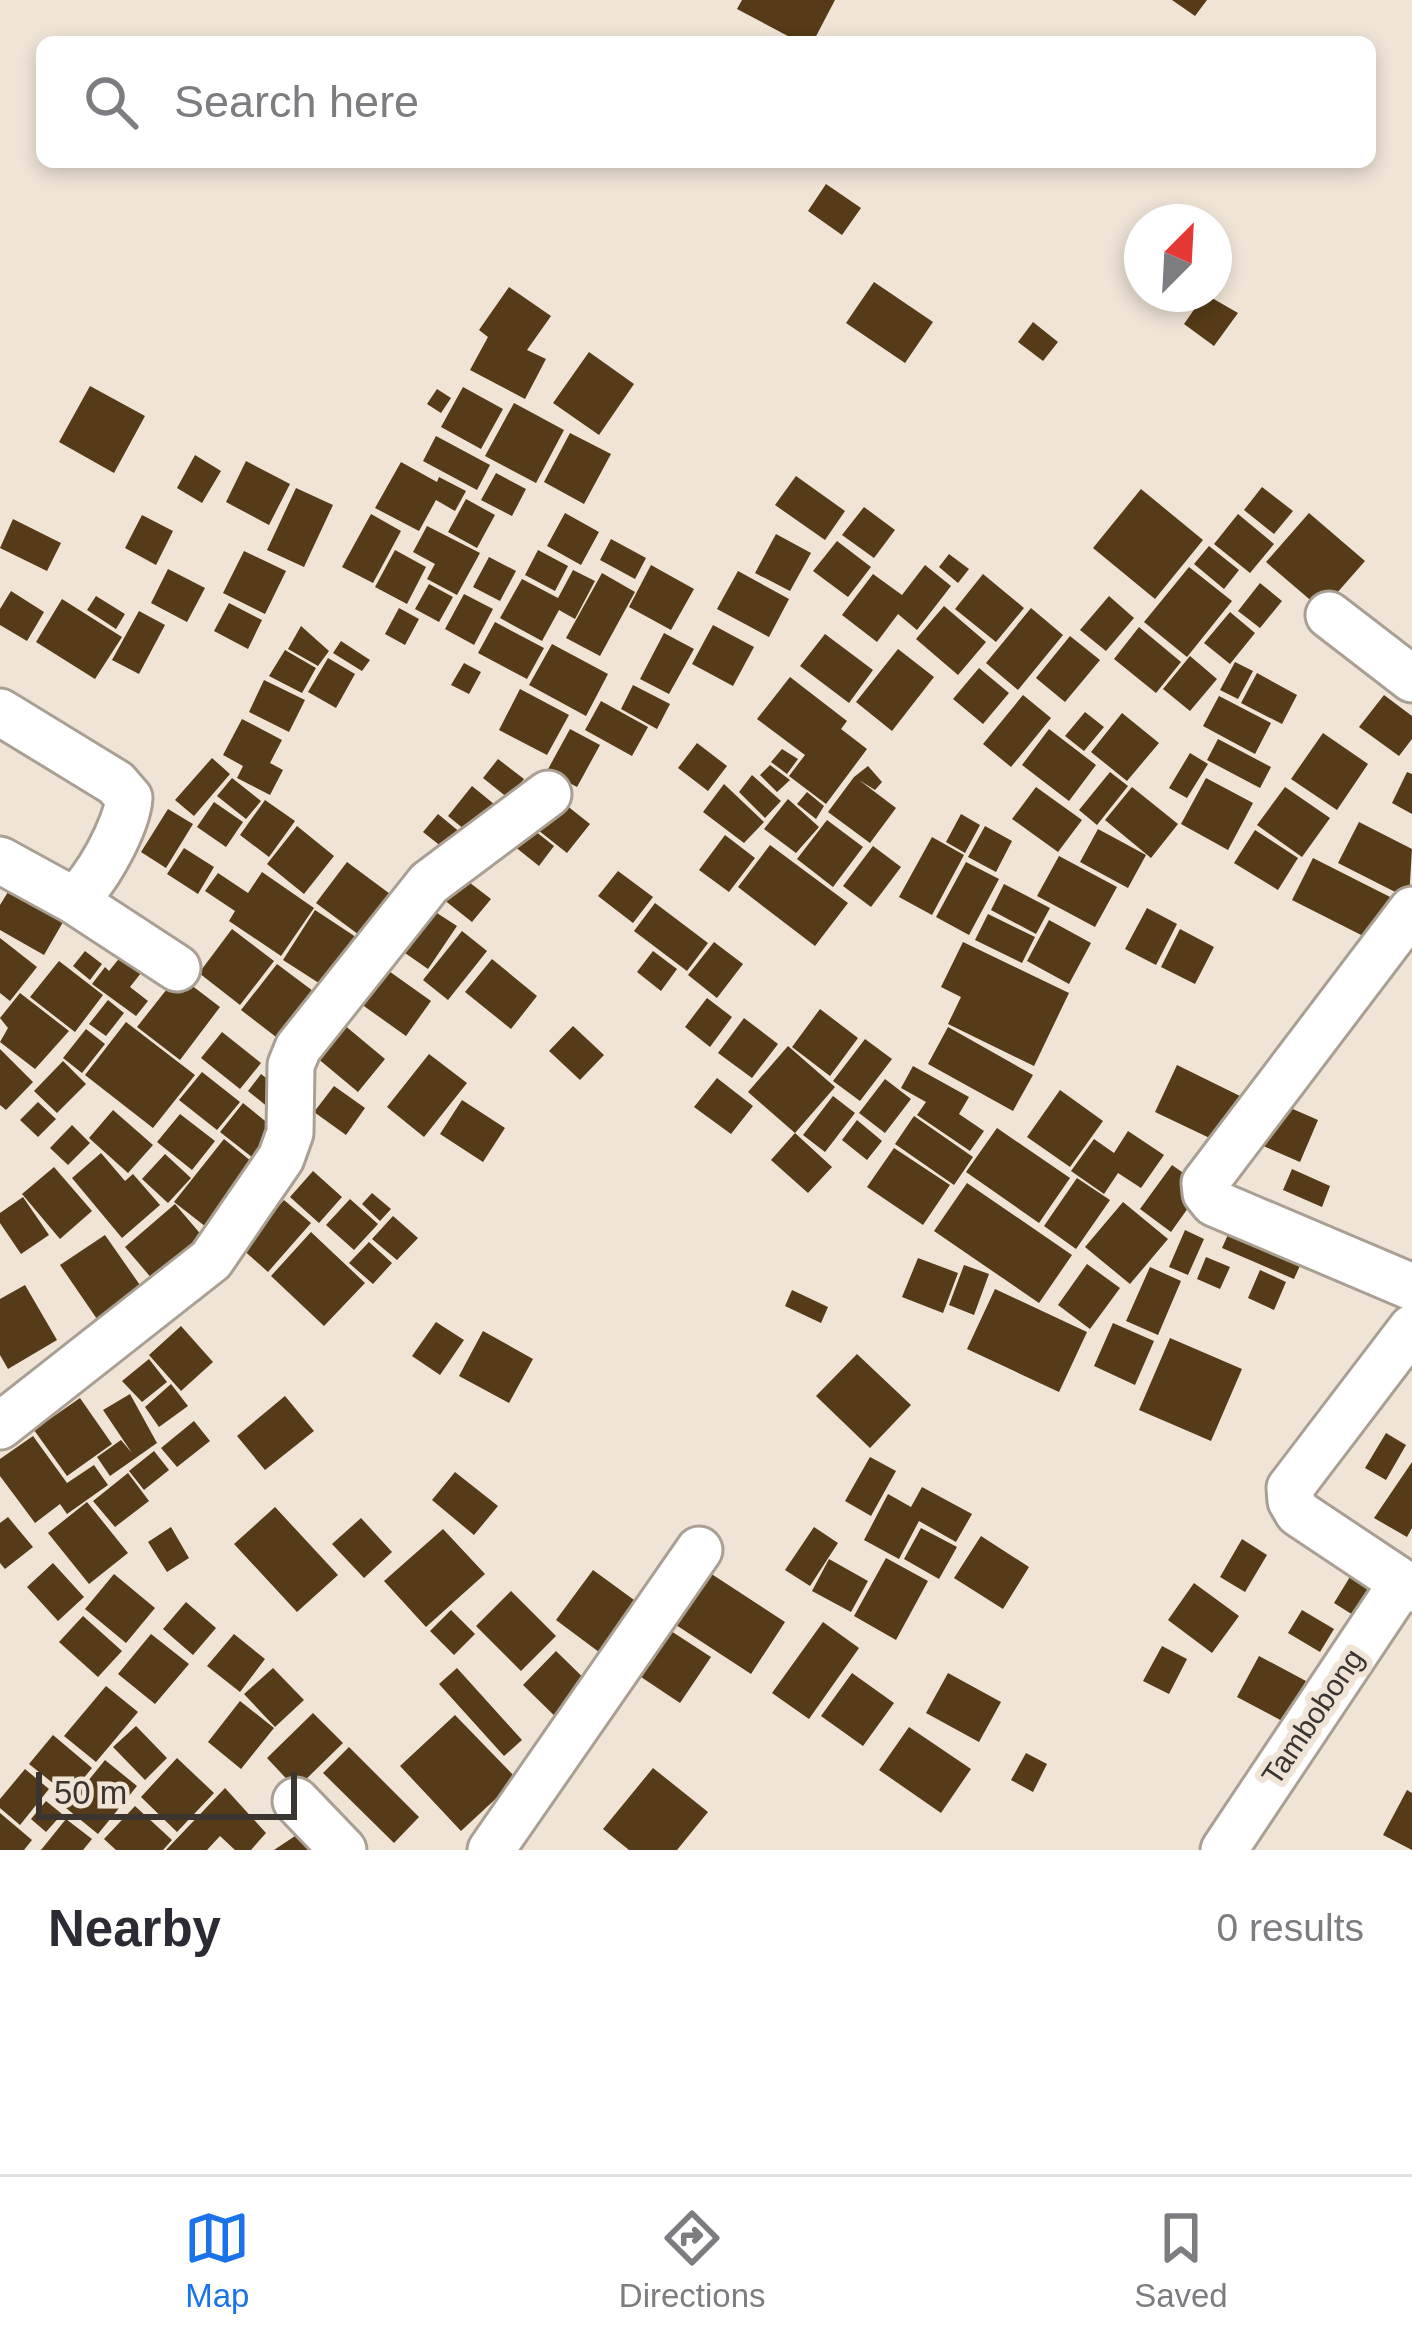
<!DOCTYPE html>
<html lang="en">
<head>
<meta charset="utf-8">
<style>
	body { margin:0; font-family:Helvetica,sans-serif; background:#f2f2f3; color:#2b2b33 }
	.compass { position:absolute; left:1124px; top:204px; width:108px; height:108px; border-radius:50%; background:#fff; box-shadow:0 6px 18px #0003; rotate:24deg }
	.scale { position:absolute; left:36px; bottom:30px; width:261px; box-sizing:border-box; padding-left:12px; border:6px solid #3a3530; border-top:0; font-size:33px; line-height:42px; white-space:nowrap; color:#3a3530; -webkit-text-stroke:9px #efe4d6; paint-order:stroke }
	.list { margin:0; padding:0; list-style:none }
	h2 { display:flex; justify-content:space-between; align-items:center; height:156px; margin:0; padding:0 48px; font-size:51px }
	h2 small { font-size:39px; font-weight:400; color:#7c7c81 }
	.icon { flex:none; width:66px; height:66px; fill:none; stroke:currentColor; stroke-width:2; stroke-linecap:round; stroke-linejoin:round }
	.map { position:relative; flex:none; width:1412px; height:1850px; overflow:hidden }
	.search { position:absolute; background:#fff; box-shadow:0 6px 18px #0003; left:36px; right:36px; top:36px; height:132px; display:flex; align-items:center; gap:30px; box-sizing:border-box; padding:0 42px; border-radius:18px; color:#7c7c81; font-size:45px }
	.sheet { height:324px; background:#fff }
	nav { display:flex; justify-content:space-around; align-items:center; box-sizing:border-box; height:168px; border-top:3px solid #e1e1e2; background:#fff; font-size:33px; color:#7c7c81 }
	nav a { display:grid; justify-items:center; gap:6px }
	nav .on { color:#1a73e8 }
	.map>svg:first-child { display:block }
	.building { fill:#553b17 }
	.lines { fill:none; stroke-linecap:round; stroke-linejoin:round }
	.minor-casing { stroke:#a99f92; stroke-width:51 }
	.minor { stroke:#fff; stroke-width:45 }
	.labels { text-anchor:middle; stroke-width:12; stroke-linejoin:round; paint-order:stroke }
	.street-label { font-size:30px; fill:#3a3530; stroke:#efe4d6 }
</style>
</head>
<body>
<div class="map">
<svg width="1412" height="1850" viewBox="0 0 1412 1850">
	<rect width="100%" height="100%" fill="#efe4d6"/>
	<path class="building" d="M742,0H835L813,42H799L737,9Z
		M1172,0H1207L1195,16Z
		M826,184L861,208L842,235L808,211Z
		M874,282L933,322L905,363L846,323Z
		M509,287L551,316L527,350L546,359L525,399L470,370L488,337L479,330Z
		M1205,294L1238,313L1214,346L1184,324Z
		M1033,322L1058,342L1043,361L1018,342Z
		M589,352L634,384L599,435L553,403Z
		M90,386L145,416L114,473L59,442Z
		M463,387L503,409L481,449L441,427Z
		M437,389L451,398L441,413L427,404Z
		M514,403L564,430L536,483L485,456Z
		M570,433L611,454L584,504L544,482Z
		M436,436L490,465L477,490L423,461Z
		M195,455L221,471L202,503L177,488Z
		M246,461L290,484L269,525L226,502Z
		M401,462L437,482L439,477L466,491L455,511L436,500L419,531L375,508Z
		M496,473L526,489L512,516L481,500Z
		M796,476L845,511L825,540L775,505Z
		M1262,487L1293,511L1274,534L1244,510Z
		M296,488L333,505L304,567L267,550Z
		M1141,489L1203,540L1155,599L1093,548Z
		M466,499L495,515L477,548L448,532Z
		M864,507L895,530L874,558L842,535Z
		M565,513L599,532L581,565L547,546Z
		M1309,513L1365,561L1322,610L1266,562Z
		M371,514L401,531L373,583L342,567Z
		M1238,514L1274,544L1250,573L1214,544Z
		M142,515L173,531L156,565L125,548Z
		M13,519L61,543L47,571L0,548Z
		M427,526L480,553L457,595L427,579L435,564L413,552Z
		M776,534L811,553L790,591L755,573Z
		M611,539L646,558L635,579L600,560Z
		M837,541L871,567L848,597L813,571Z
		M1209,546L1239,570L1224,589L1194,564Z
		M395,550L426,567L407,604L375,587Z
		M538,550L568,566L555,591L525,575Z
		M244,551L286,571L265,614L223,593Z
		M949,554L969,569L958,583L939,567Z
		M489,557L516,571L500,601L473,587Z
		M651,565L694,589L671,630L629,607Z
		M925,565L951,586L917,630L898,614L877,642L842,615L873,574L902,595Z
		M1189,567L1232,601L1187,657L1144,622Z
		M168,569L205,588L187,622L151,603Z
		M573,570L595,581L575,619L559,610L542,641L500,618L522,579L558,598Z
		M738,571L789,599L769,637L717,609Z
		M602,573L635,592L600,656L566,638Z
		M983,574L1024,608L996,642L955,609Z
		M1260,583L1282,601L1260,628L1238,611Z
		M429,584L453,597L439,622L415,609Z
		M11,591L44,612L27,641L0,625V609Z
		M464,594L493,609L474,645L445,629Z
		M96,596L125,614L116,629L87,610Z
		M1109,596L1134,618L1106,651L1080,630Z
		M62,599L122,637L95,679L36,642Z
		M229,603L262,620L248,649L214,631Z
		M944,606L986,642L958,675L916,639Z
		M399,608L419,619L405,645L385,634Z
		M1031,608L1063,635L1018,690L986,663Z
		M139,611L165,625L139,674L112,660Z
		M1230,612L1255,633L1230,664L1204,643Z
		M495,622L544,648L527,679L478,653Z
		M713,625L754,647L733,686L692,664Z
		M301,626L329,651L318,666L288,649Z
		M1139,627L1181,662L1156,693L1114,659Z
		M664,633L694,649L669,694L640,679Z
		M825,634L873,670L849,703L800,666Z
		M1070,636L1100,660L1065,702L1036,678Z
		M341,641L370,660L362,671L333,653Z
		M552,644L608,674L586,716L529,685Z
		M898,649L934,677L892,731L856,702Z
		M285,650L316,668L302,693L269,676Z
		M1190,656L1217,679L1190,711L1163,689Z
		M328,658L355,674L336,708L308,692Z
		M1235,662L1253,671L1238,699L1220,690Z
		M464,663L481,672L469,694L451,685Z
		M979,668L1009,693L983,724L953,699Z
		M1257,673L1297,695L1282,724L1241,703Z
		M790,677L847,721L841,729L867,749L826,804L789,776L805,755L757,719Z
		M264,680L305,700L289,732L249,712Z
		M633,685L670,704L657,729L621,709Z
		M520,689L569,715L547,755L499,730Z
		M1023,695L1051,718L1011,767L983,744Z
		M1384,695L1412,716V739L1399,756L1359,727Z
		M1219,696L1271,723L1255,754L1203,726Z
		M601,701L648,727L632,756L585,730Z
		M1085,712L1104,727L1084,751L1065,736Z
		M1122,713L1159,743L1127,781L1091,752Z
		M242,719L282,740L270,763L283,770L270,795L237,778L243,766L223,755Z
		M570,729L600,745L577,787L547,771Z
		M1049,729L1096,765L1069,801L1022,765Z
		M1323,733L1368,764L1337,810L1291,779Z
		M1218,739L1271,767L1260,788L1207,760Z
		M697,743L727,766L708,791L678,768Z
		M782,749L798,759L787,774L771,762Z
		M1190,753L1208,764L1187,798L1169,788Z
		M212,758L230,774L194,816L175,800Z
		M498,759L524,779L508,798L483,778Z
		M770,765L790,780L777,792L760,775Z
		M868,766L882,782L875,790L859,780L896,808L870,843L828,812L854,777Z
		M1110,772L1128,786L1097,825L1079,810Z
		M1407,772L1412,774V814L1392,803Z
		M752,775L781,801L765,818L739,792Z
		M232,778L261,801L246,819L217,796Z
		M1206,778L1253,803L1228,850L1181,824Z
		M724,784L764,822L744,843L703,812Z
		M472,786L500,809L476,839L448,816Z
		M1036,787L1082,820L1058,852L1012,819Z
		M1132,787L1178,824L1151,858L1105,820Z
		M1285,787L1330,818L1302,857L1257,825Z
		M807,792L824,806L816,819L797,804Z
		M788,799L819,827L796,853L764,829Z
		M265,800L295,821L269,857L240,835Z
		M561,801L590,824L567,853L538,830Z
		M214,802L243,822L226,847L197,827Z
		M168,809L193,824L166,868L141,852Z
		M438,814L461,833L447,851L423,832Z
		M961,814L980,825L965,853L946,842Z
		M827,820L863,847L833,887L797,859Z
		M1359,822L1412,849L1409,899L1338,863Z
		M525,823L554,846L539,866L509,842Z
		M297,826L334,856L304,894L267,864Z
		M985,826L1012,841L996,872L968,857Z
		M1098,829L1146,855L1128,888L1080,862Z
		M1255,830L1298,858L1278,890L1234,863Z
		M725,835L755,858L729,892L699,870Z
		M932,837L964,855L932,915L899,897Z
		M770,845L848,903L815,946L738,887Z
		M873,846L901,867L871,907L843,886Z
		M184,848L214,867L198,894L167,874Z
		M1059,856L1117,887L1095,927L1037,896Z
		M1313,858L1400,902L1379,944L1292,900Z
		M347,862L405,905L374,946L316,903Z
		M966,862L999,879L969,935L936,917Z
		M618,871L653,897L633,923L598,896Z
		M262,872L314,908L281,956L229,921L235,911L205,891L218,873L248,893Z
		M461,876L491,899L472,922L443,899Z
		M16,879L70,910L44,955L0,930V905Z
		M1004,884L1050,908L1036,934L991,910Z
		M655,903L708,943L687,971L634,931Z
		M423,904L457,926L428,969L395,946Z
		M1147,908L1177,924L1156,965L1125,949Z
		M315,910L368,945L336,994L283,960Z
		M988,914L1035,937L1022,963L975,940Z
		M1049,920L1091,943L1069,984L1027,961Z
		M232,929L274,961L240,1005L199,973Z
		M1180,929L1214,947L1195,984L1161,967Z
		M462,931L487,951L448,1000L423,980Z
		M0,938L37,967L10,1001L0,993Z
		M714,942L743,964L717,998L688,975Z
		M963,942L1069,993L1034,1066L948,1024L961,997L941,987Z
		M131,944L152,959L130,987L148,1001L136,1016L92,984L105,967L109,971Z
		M85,951L102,964L90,980L73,966Z
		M653,951L677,969L661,991L637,972Z
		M492,959L537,996L511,1029L465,992Z
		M59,961L103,995L75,1032L30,997Z
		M277,964L329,1003L293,1050L241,1010Z
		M379,964L431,1001L406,1036L354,999Z
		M178,975L220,1007L180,1060L137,1027Z
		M20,993L69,1031L35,1069L0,1042L8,1028L0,1018Z
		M707,998L732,1017L710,1047L685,1027Z
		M108,1000L124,1013L106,1036L89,1024Z
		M820,1009L858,1038L830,1076L792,1047Z
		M744,1018L778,1044L752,1078L718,1053Z
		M126,1022L195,1075L153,1128L85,1075Z
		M343,1024L385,1059L358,1092L316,1057Z
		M573,1026L604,1055L580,1080L549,1051Z
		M948,1027L1033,1075L1013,1111L928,1064Z
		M86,1029L105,1044L82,1073L63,1058Z
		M222,1032L261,1063L240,1089L201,1058Z
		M865,1039L892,1059L860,1101L833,1081Z
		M788,1046L835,1087L795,1133L748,1092Z
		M0,1049L33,1082L6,1110L0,1105Z
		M429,1054L467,1083L424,1137L387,1107Z
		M63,1061L86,1084L57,1113L34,1091Z
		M1177,1065L1240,1096L1218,1142L1155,1112Z
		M913,1066L969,1097L959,1114L984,1131L970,1151L917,1115L926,1102L901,1088Z
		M202,1072L240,1102L217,1130L179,1100Z
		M261,1074L288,1095L274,1112L248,1091Z
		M717,1078L753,1106L731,1134L694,1107Z
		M885,1079L911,1099L885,1133L859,1113Z
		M334,1086L365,1108L346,1135L314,1112Z
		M1060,1090L1103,1121L1070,1167L1027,1137Z
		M833,1096L855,1113L825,1152L803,1135Z
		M462,1100L505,1128L483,1162L440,1134Z
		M38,1102L56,1119L38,1137L20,1120Z
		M243,1103L285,1137L262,1165L220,1132Z
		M1279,1103L1318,1120L1300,1162L1261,1145Z
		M113,1110L153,1145L128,1173L89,1138Z
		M180,1114L215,1141L192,1170L157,1142Z
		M914,1116L973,1157L954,1185L895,1144Z
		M857,1120L882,1141L867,1160L842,1140Z
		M72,1125L90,1143L68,1165L50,1148Z
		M997,1128L1070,1178L1039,1223L966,1172Z
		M1128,1131L1164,1155L1141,1188L1118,1173L1104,1194L1071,1171L1094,1139L1114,1153Z
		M795,1133L832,1167L808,1193L771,1160Z
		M224,1139L268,1175L219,1237L174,1202Z
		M894,1148L950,1185L923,1225L867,1187Z
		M101,1153L125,1181L133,1174L160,1205L122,1238L72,1178Z
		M165,1154L191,1178L168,1203L142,1179Z
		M1172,1165L1203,1187L1171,1232L1140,1209Z
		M54,1167L92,1211L60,1239L22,1194Z
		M1292,1169L1330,1186L1322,1207L1283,1190Z
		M313,1171L342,1197L319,1223L290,1197Z
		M1077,1178L1110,1200L1076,1249L1044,1226Z
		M967,1183L1072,1255L1039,1303L934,1231Z
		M372,1193L391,1209L380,1221L362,1204Z
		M23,1197L49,1235L21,1254L0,1223V1213Z
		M350,1199L378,1224L354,1250L326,1225Z
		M284,1200L311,1223L268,1272L241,1248Z
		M1123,1202L1168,1239L1130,1284L1085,1247Z
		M175,1204L209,1244L159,1287L125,1247Z
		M393,1216L418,1238L397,1260L372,1239Z
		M1235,1219L1307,1250L1294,1279L1222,1248Z
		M1185,1230L1204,1239L1188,1275L1169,1267Z
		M311,1232L365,1283L324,1326L271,1276Z
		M105,1235L142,1288L97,1319L60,1265Z
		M369,1242L392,1263L373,1284L349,1263Z
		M1206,1257L1230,1267L1220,1289L1197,1279Z
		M918,1258L958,1273L943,1313L902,1297Z
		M1087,1264L1120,1288L1090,1329L1058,1305Z
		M964,1265L989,1274L974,1315L949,1305Z
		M1150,1267L1181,1281L1158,1335L1126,1321Z
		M1260,1270L1286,1282L1274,1310L1248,1298Z
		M25,1285L57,1340L8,1369L0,1355V1299Z
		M995,1289L1087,1332L1059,1392L967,1349Z
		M792,1290L828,1307L821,1323L785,1306Z
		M436,1322L464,1340L440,1375L412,1356Z
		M1113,1323L1154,1341L1135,1385L1094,1366Z
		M181,1326L213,1362L181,1391L149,1355Z
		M483,1331L533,1359L509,1403L459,1376Z
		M1170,1338L1242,1369L1211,1441L1139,1410Z
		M857,1354L911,1405L870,1448L816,1396Z
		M149,1359L167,1382L142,1402L122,1381Z
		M171,1384L188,1406L159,1427L145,1407Z
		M130,1394L157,1443L110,1476L97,1457L121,1440L132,1453L103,1410Z
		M285,1396L314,1431L265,1470L237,1436Z
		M80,1398L112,1444L67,1476L34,1430Z
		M194,1421L210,1441L177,1467L161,1448Z
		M1386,1433L1406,1445L1386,1480L1365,1468Z
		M33,1436L67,1483L94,1465L108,1485L67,1514L60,1504L35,1523L0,1476V1459Z
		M154,1451L169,1470L144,1490L129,1471Z
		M870,1457L896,1471L871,1516L845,1501Z
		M1412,1462V1528L1407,1537L1374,1518Z
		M455,1472L498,1506L474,1535L432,1500Z
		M128,1473L149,1501L115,1527L93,1501Z
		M922,1487L972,1514L956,1542L919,1521L899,1559L864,1540L888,1494L911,1507Z
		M87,1502L128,1553L89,1584L48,1533Z
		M275,1507L338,1575L297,1612L234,1544Z
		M8,1517L33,1547L5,1569L0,1563V1523Z
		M361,1518L392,1552L364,1578L332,1544Z
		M171,1527L189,1558L167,1572L148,1542Z
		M814,1527L838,1543L810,1586L785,1570Z
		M921,1528L957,1547L939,1579L904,1559Z
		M443,1529L485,1574L426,1627L384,1581Z
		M981,1536L1029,1567L1003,1609L954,1578Z
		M1242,1539L1267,1555L1245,1592L1220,1577Z
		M886,1558L928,1581L896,1640L854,1616Z
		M829,1559L868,1581L851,1612L812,1591Z
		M53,1563L84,1597L58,1621L27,1587Z
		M1356,1567L1383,1585L1361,1620L1334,1603Z
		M593,1570L645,1608L607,1658L556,1620Z
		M710,1573L785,1622L751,1674L676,1625Z
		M114,1574L155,1608L126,1643L85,1609Z
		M1194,1583L1239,1616L1212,1653L1168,1620Z
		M511,1591L556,1636L521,1671L476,1626Z
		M186,1602L216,1628L193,1655L163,1629Z
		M451,1610L475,1634L454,1655L430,1631Z
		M1302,1610L1334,1629L1320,1652L1288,1633Z
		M83,1616L122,1651L98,1677L59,1642Z
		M823,1622L859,1648L809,1719L772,1693Z
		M671,1631L711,1657L680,1703L641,1677Z
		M151,1634L189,1664L155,1704L118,1674Z
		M234,1634L265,1659L240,1692L207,1666Z
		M1162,1646L1187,1659L1169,1694L1143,1681Z
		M556,1651L598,1692L565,1726L523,1685Z
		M1259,1656L1306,1681L1284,1722L1237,1697Z
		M273,1668L304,1700L275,1727L244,1694Z
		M457,1668L522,1740L504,1756L439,1684Z
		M852,1673L894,1703L863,1746L821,1716Z
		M948,1673L1001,1702L979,1742L926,1713Z
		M106,1686L138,1712L96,1762L64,1736Z
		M240,1701L274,1728L241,1769L208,1742Z
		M313,1713L343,1743L296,1789L267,1758Z
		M455,1715L517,1779L461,1831L400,1766Z
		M136,1726L167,1758L145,1780L113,1747Z
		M909,1727L971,1769L941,1813L879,1770Z
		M53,1735L92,1768L69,1796L29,1764Z
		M349,1747L419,1817L394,1843L323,1773Z
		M1026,1753L1047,1764L1033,1792L1011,1780Z
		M177,1758L214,1793L177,1832L141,1797Z
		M105,1760L137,1786L98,1834L66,1808Z
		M653,1768L708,1812L677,1850H629L603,1829Z
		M25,1769L49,1789L20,1825L0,1808V1799Z
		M225,1788L266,1833L251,1850H235L220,1836L207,1850H166Z
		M1407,1790L1412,1793V1850L1383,1835Z
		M46,1801L62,1814L46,1832L31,1819Z
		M135,1806L172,1840L163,1850H116L104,1839Z
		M0,1813L32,1840L24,1850H0Z
		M66,1819L92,1839L83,1850H41Z
		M301,1832L321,1850H274Z"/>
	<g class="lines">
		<g class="minor-casing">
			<path id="minor" d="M1329,615L1412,679
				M0,712L116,783L129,798C127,825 95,885 73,900L0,860
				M73,900L177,968
				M1412,910L1205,1183L1206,1193L1214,1203L1412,1287
				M1412,1328L1290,1488L1291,1501L1298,1513L1412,1589
				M0,1426L211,1260L281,1158L290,1133L291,1065L298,1048L429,883L548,794
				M296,1801L343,1850
				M491,1850L699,1550
				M1224,1850L1402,1583"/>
		</g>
		<use href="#minor" class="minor"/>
	</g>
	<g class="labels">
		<g class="street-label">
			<text transform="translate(1313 1717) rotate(-56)" y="10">Tambobong</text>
		</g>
	</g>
</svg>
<svg class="compass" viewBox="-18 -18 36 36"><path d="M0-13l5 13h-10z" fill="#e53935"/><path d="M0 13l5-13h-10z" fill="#7c7c81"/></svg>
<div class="scale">50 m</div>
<div class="search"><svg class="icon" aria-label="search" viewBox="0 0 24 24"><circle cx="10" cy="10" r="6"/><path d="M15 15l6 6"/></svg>Search here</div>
</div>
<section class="sheet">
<h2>Nearby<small>0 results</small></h2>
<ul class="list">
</ul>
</section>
<nav>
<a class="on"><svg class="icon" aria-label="map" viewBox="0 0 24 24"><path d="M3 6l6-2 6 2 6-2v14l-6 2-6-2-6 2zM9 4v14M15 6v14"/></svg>Map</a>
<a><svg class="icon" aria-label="directions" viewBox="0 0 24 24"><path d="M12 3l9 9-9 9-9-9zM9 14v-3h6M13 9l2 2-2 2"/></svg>Directions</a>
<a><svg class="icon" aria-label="saved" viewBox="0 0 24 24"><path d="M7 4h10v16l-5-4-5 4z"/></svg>Saved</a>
</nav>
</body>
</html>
